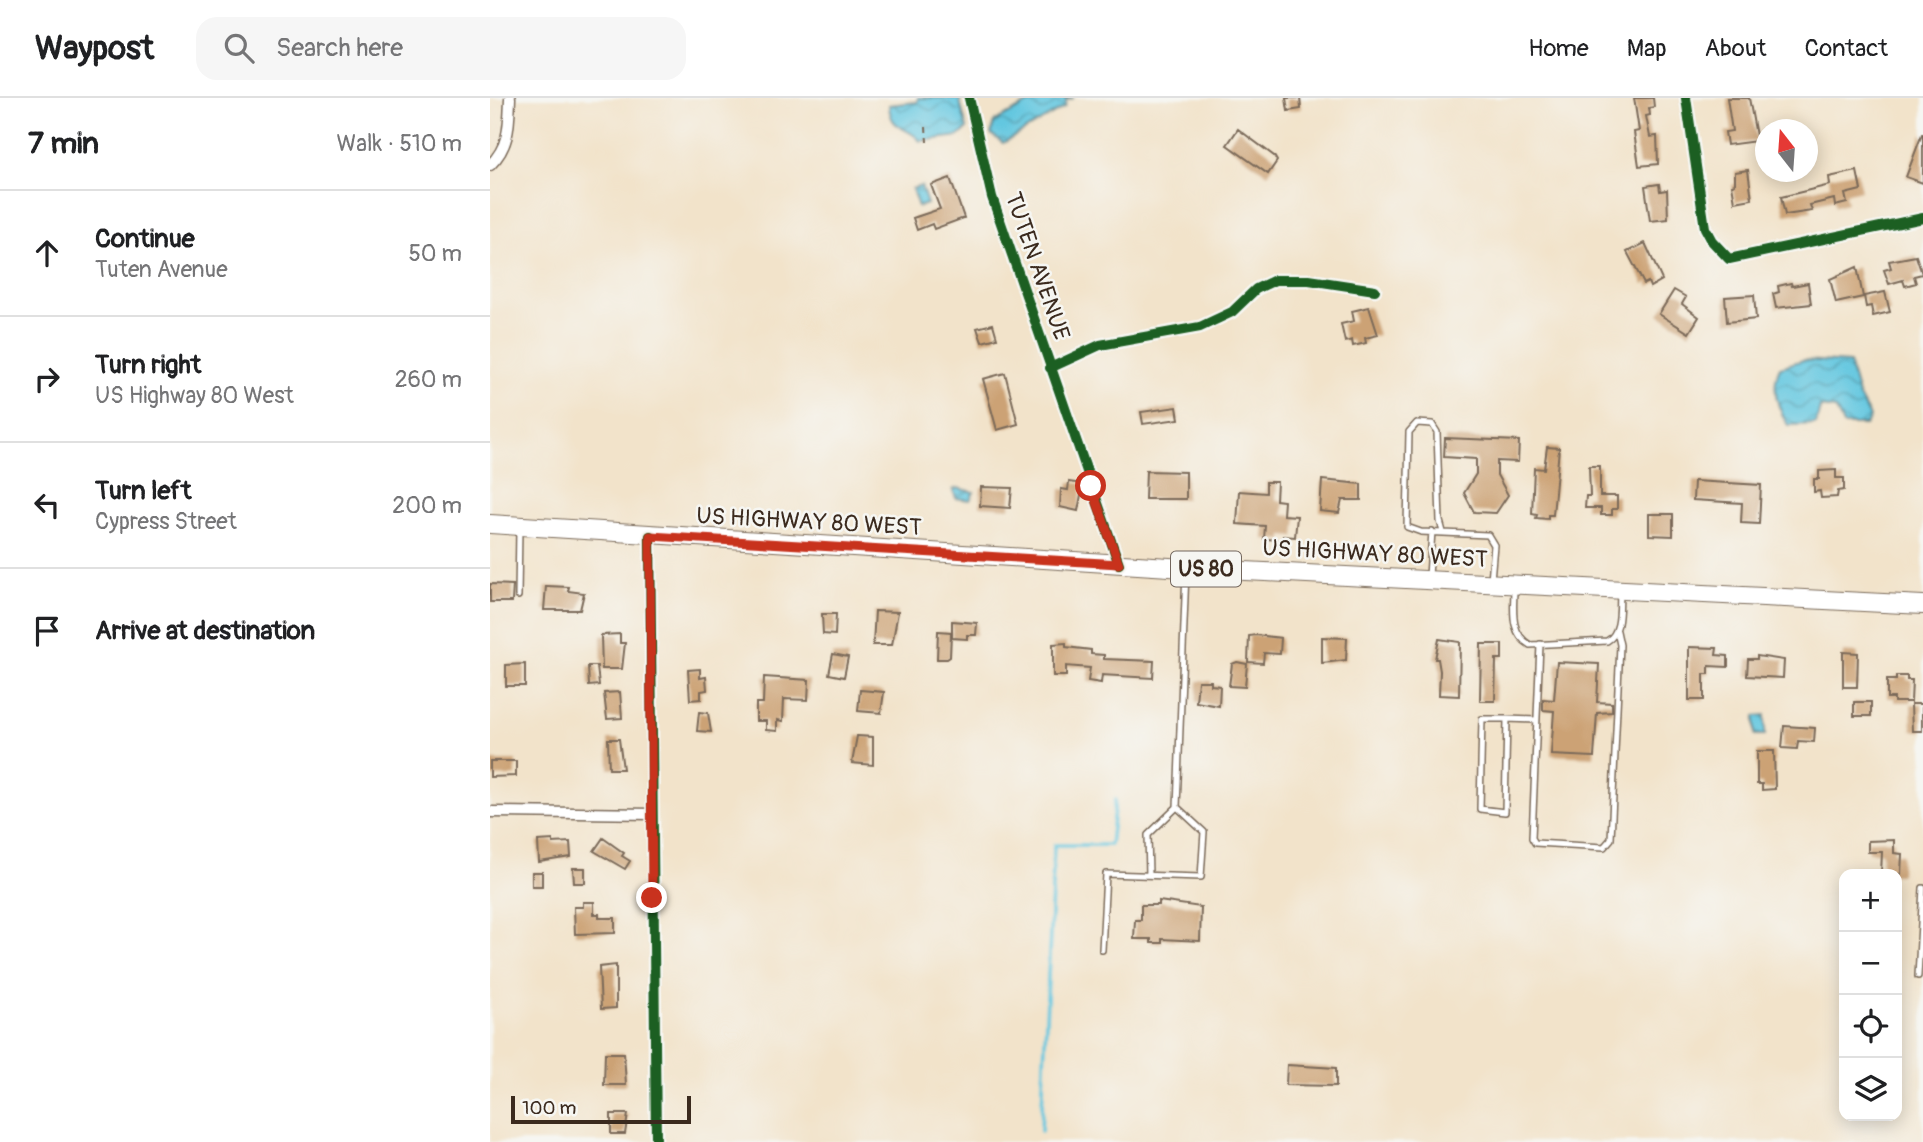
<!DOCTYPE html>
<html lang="en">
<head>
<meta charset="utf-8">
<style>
	body { margin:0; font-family:Pangolin,sans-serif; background:#f6f6f6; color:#202124 }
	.controls { position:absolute; right:21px; bottom:21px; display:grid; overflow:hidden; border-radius:14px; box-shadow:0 4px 18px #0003 }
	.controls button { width:63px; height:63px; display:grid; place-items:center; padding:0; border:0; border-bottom:2px solid #e0e0e0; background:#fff; color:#202124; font:35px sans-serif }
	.compass { position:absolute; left:1265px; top:21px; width:63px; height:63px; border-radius:50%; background:#fff; box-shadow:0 4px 18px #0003; rotate:343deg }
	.scale { position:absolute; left:21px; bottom:18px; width:180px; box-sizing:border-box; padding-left:7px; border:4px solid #3b2a1e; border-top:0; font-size:19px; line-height:24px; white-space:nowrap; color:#3b2a1e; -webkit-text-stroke:5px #f6f6f2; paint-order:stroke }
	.stop { position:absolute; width:21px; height:21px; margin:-16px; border:5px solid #c8321e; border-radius:50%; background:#fff }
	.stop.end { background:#c8321e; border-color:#fff; box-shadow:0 2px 7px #0008 }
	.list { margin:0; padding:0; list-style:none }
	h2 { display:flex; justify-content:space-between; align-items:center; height:91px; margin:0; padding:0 28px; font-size:30px }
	h2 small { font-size:23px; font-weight:400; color:#757577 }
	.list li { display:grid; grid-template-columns:46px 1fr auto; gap:21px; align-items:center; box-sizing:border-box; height:126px; padding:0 28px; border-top:2px solid #e0e0e0 }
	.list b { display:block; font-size:26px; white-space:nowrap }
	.list p { margin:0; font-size:23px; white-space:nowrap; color:#757577 }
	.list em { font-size:23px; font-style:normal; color:#757577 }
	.icon { flex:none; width:38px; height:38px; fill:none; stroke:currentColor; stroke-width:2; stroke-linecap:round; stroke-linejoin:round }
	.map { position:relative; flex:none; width:1433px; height:1044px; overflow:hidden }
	header { display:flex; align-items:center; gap:42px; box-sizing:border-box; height:98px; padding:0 35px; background:#fff; border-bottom:2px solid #e0e0e0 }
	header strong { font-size:33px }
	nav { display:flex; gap:38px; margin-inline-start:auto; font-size:24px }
	.search { width:490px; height:63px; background:#f6f6f6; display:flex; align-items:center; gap:18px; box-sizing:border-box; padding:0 24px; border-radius:21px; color:#757577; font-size:26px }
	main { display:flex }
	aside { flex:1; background:#fff }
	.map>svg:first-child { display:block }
	.water { fill:url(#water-waves); stroke:#4f787f; stroke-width:2 }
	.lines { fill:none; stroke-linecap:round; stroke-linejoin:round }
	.stream { stroke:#63c7e0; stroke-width:3.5 }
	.building { fill:#cca274 }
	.service-casing { stroke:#7b6b5a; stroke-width:8 }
	.minor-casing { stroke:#7b6b5a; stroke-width:13 }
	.primary-casing { stroke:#7b6b5a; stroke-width:20 }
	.path { stroke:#7b6b5a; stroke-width:2; stroke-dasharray:5 5; stroke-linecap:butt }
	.service { stroke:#fff; stroke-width:5 }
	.minor { stroke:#fff; stroke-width:10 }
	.primary { stroke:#fff; stroke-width:18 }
	.cycleway-casing { stroke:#f6f6f2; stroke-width:15 }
	.cycleway { stroke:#1b5e20; stroke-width:10 }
	.route { stroke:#c8321e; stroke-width:9 }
	.labels { text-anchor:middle; stroke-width:5; stroke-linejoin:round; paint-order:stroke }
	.shield { fill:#f6f6f2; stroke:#73675e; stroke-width:2 }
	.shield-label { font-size:21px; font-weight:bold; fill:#3b2a1e }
	.street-label { font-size:23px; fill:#3b2a1e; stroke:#f6f6f2 }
</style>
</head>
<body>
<header>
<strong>Waypost</strong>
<div class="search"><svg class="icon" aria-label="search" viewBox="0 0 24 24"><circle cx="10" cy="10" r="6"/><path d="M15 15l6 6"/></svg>Search here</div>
<nav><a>Home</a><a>Map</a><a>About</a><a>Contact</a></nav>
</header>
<main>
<aside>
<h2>7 min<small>Walk · 510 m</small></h2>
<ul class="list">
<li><svg class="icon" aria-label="ahead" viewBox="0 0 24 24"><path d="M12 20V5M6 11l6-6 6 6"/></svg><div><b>Continue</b><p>Tuten Avenue</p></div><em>50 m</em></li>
<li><svg class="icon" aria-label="right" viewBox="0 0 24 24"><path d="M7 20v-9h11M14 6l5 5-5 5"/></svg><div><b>Turn right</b><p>US Highway 80 West</p></div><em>260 m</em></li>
<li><svg class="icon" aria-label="left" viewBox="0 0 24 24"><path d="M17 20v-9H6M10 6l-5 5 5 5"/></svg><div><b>Turn left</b><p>Cypress Street</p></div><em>200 m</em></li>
<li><svg class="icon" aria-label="arrive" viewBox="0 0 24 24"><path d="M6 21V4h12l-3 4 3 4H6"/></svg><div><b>Arrive at destination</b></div></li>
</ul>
</aside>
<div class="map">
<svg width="1433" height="1044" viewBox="0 0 1433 1044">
	<defs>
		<pattern id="water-waves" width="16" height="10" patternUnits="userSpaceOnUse" patternTransform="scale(1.75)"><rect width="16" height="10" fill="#63c7e0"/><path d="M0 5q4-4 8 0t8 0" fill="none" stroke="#53a2b5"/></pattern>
	</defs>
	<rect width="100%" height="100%" fill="#f6f6f2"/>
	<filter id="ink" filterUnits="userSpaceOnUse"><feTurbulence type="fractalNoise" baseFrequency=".0143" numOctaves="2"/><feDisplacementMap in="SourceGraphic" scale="14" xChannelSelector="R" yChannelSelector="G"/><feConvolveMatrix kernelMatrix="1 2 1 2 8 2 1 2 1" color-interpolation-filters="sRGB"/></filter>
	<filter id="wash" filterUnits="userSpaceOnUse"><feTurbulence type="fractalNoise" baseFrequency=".00686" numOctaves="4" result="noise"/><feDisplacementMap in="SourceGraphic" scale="28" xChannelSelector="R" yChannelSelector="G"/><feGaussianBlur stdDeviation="1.57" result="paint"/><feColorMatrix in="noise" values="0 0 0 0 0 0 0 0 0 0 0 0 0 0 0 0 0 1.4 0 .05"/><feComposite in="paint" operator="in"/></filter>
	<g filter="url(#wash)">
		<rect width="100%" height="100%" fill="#f2e3ca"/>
		<path class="water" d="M428,0H469L477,31L469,38L430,43C421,29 400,34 399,7L427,4Z
			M548,0H584L576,2L575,9L513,45L501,36L504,24Z
			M431,88L437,106L428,109L422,91Z
			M1313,262L1359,265L1368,297L1380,319L1376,327H1353L1346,311L1330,309L1326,326L1298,327C1287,309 1281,288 1290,269Z
			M467,390L484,394L480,402L466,400L463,392Z
			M1275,617V637H1265V618Z"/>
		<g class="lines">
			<path class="stream" d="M551,1033L564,747H620L625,702"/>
		</g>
		<g id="blocks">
			<path class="building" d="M796,0H810L811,11L798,13Z
				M1144,0H1163L1164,9L1159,10L1160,17L1156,18L1160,39L1167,38L1168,66L1149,68L1144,34L1149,33Z
				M1237,0H1259L1267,43L1237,47L1235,34L1242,33Z
				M748,31L784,58L787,63L778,76L737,47Z
				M1432,36H1433V85L1416,79Z
				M1258,72L1262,101L1245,104L1242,87L1245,86V74Z
				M1367,73L1371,92L1355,96L1357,105L1345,108L1344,101L1320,107L1322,113L1295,117L1291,99L1340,87L1339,79Z
				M460,80L474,120L444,131L442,126L427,132L423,120L450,111L441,87Z
				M1169,86L1170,93L1177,92L1178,121L1160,123L1155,88Z
				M1155,145L1172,182L1160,189L1158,184L1154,186L1137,154Z
				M1426,158L1432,176L1424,178L1426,185L1415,188L1413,182L1399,186L1394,172L1401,170L1399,163Z
				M1367,169L1373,199L1346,205L1340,181Z
				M1301,185L1302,188L1318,185L1321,206L1286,210L1283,196L1289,194L1288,188Z
				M1184,192L1196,199L1192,206L1209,219L1199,235L1169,216Z
				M1395,194L1400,214L1383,218L1381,208L1376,209L1374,198Z
				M1264,197L1266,221L1237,224L1235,199Z
				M879,209L888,237L875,240L876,245L863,248L862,242L855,244L851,226L864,223L862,213Z
				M503,226L507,240L492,244L487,230Z
				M515,275L528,326L507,332L493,281Z
				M687,309L689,321L653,326L651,314Z
				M955,340L1029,343L1028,364L1007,363V377L1018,397L1006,415L984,414L974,395L986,376V361L954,359Z
				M1057,349L1069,350L1063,417H1058V421L1046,420L1047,417L1042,416L1044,370L1054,371Z
				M1099,368H1110V398H1127V411H1122V417H1111V410H1095L1096,398H1100Z
				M1346,372V380H1354V392L1348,393L1347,399L1331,400L1330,393L1324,394V381H1329V373Z
				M656,373L696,374V401H655Z
				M832,382L871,386V402H852L849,415L830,413Z
				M1204,383L1271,387L1269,426L1251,425L1252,405L1203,402Z
				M579,384L593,386L588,413L570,409L571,391L578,392Z
				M776,384H787L786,402L794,403L793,417L807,418L805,439L793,438V442L774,441L775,428L747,426L749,393L776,395Z
				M491,389L522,390L520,410L490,408Z
				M1159,416H1183V438L1159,437Z
				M0,486L23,487L22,504H0Z
				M56,488L79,489L78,493L94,495L90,512H54Z
				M385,513L408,514L402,547H383Z
				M332,516H346L345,537L333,536Z
				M462,523L487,525L486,537H477V541L462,540Z
				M448,533L461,534L460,559L457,561H447Z
				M130,536V545H135L132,571H112L111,537Z
				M766,537L791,540L790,556L774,555L773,565L758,564L759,538Z
				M832,539L857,540L856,562L832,565Z
				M949,541L970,544L969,598L949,597L950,573L948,561H945Z
				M576,545V549L601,552V556L614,557V561L664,563L663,580L612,577L611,585L598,583L600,570L576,568V578H563V546Z
				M991,546H1012V561H1006L1005,603H990Z
				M1199,549L1227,550L1226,557L1238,558V569L1219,568V576H1214V602H1199Z
				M1353,554L1368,555L1367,589H1353Z
				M343,556L358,559L354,579L339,576Z
				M1267,558L1294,562L1293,580L1257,578L1258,561H1267Z
				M747,564L757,566L755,589L739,588L742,566Z
				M1067,564L1109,566L1107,604L1122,605V614L1107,615L1104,659L1061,657L1064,613L1053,612V601L1064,602Z
				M35,566V588H16V567Z
				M98,568H107L109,587L99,588Z
				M210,571V580L216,579L217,592L211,593V601L200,602L198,572Z
				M1406,578H1417V582H1422L1421,604H1404V600H1397V582H1406Z
				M274,579L319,582L318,602L294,601L293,623L287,622V633L276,632V623H266V605H273Z
				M708,583H721V587L730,588L729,608L706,604Z
				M370,592L394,594L391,615L368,613Z
				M130,594L132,620L117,621L114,595Z
				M1364,604H1381V618H1364Z
				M1421,606H1432V633H1422Z
				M209,614L218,615L221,634L207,633Z
				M1294,628L1325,630L1324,644L1308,643L1307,651L1292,650Z
				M367,638L383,639V667L362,665Z
				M118,641H129L133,671H119Z
				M1267,653H1284L1285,691L1272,692V686H1267Z
				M0,663H26V678L0,679Z
				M113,740L134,755L132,758L140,763L135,771L104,753Z
				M63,742V745L80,744L81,759L49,764L48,743Z
				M1404,742V755L1412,756L1411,776H1391L1392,754H1378V743Z
				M83,770H95V785H84Z
				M42,774H52V788H42Z
				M669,803L711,809L710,843L672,841V845H661V841H644L645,822H651V807H669Z
				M93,804H104V816H109V820H125V835L85,836L84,809H93Z
				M126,867V910L111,911L109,869Z
				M115,955H134L136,987H114Z
				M797,967L846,970V988L796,987Z
				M121,1016H138L135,1036H121Z"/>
		</g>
	</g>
	<g filter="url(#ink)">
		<use href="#blocks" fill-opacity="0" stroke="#7b6b5a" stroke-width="2"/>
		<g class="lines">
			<g class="service-casing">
				<path id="service" d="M953,434L950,423L947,334L942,326L927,325L919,334L917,429L931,434L998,437L1004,447L1001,482
					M939,478L942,433
					M1024,490C1024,511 1019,535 1040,547L1117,543C1132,535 1129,510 1130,495
					M28,498L29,431
					M1050,546L1042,740L1045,745L1114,749L1121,741L1130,547L1127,533
					M1017,621H992L990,711L1015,714L1017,621L1046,622
					M659,777L658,737L687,709L696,473
					M612,852L616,776L711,779L714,734L687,709
					M1428,878L1433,790"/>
			</g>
			<g class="minor-casing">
				<path id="minor" d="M479,0L502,99L629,466
					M1196,0L1215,130L1222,143L1239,161L1433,120
					M0,67C20,48 19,26 20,0
					M560,270L610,247L710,229L742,214L766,191L785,182H819L885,192
					M160,438L166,1044
					M0,714L163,716"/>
			</g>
			<g class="primary-casing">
				<path id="primary" d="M0,426L695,470L1433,507"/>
			</g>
			<path class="path" d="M436,29L437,44"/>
			<use href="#service" class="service"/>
			<use href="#minor" class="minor"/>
			<use href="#primary" class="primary"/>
			<g class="cycleway-casing">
				<path id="cycleway" d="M479,0L502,99L629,466
					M1196,0L1215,130L1222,143L1239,161L1433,120
					M560,270L610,247L710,229L742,214L766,191L785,182H819L885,192
					M160,438L166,1044"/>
			</g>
			<use href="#cycleway" class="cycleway"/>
		</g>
	</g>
	<g class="lines" filter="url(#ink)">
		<path class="route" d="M162,800L160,438L629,466L601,388"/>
	</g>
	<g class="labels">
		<rect class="shield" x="681" y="453.5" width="70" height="35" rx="5"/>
		<g class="shield-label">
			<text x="716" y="478">US 80</text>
		</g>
		<g class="street-label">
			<text transform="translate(548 168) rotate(71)" y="8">TUTEN AVENUE</text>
			<text transform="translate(319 423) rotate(3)" y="8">US HIGHWAY 80 WEST</text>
			<text transform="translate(885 455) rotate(3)" y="8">US HIGHWAY 80 WEST</text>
		</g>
	</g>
</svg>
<div class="controls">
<button>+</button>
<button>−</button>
<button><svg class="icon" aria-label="locate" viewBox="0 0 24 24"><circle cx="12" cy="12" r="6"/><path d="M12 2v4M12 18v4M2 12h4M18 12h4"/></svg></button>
<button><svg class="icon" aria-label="layers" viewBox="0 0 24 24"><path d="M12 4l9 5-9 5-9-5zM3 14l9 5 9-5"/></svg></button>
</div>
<svg class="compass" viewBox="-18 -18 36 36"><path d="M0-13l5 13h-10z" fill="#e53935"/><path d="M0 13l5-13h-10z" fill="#757577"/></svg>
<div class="scale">100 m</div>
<div class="stop" style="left:601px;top:388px"></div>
<div class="stop end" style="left:162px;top:800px"></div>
</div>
</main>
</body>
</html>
